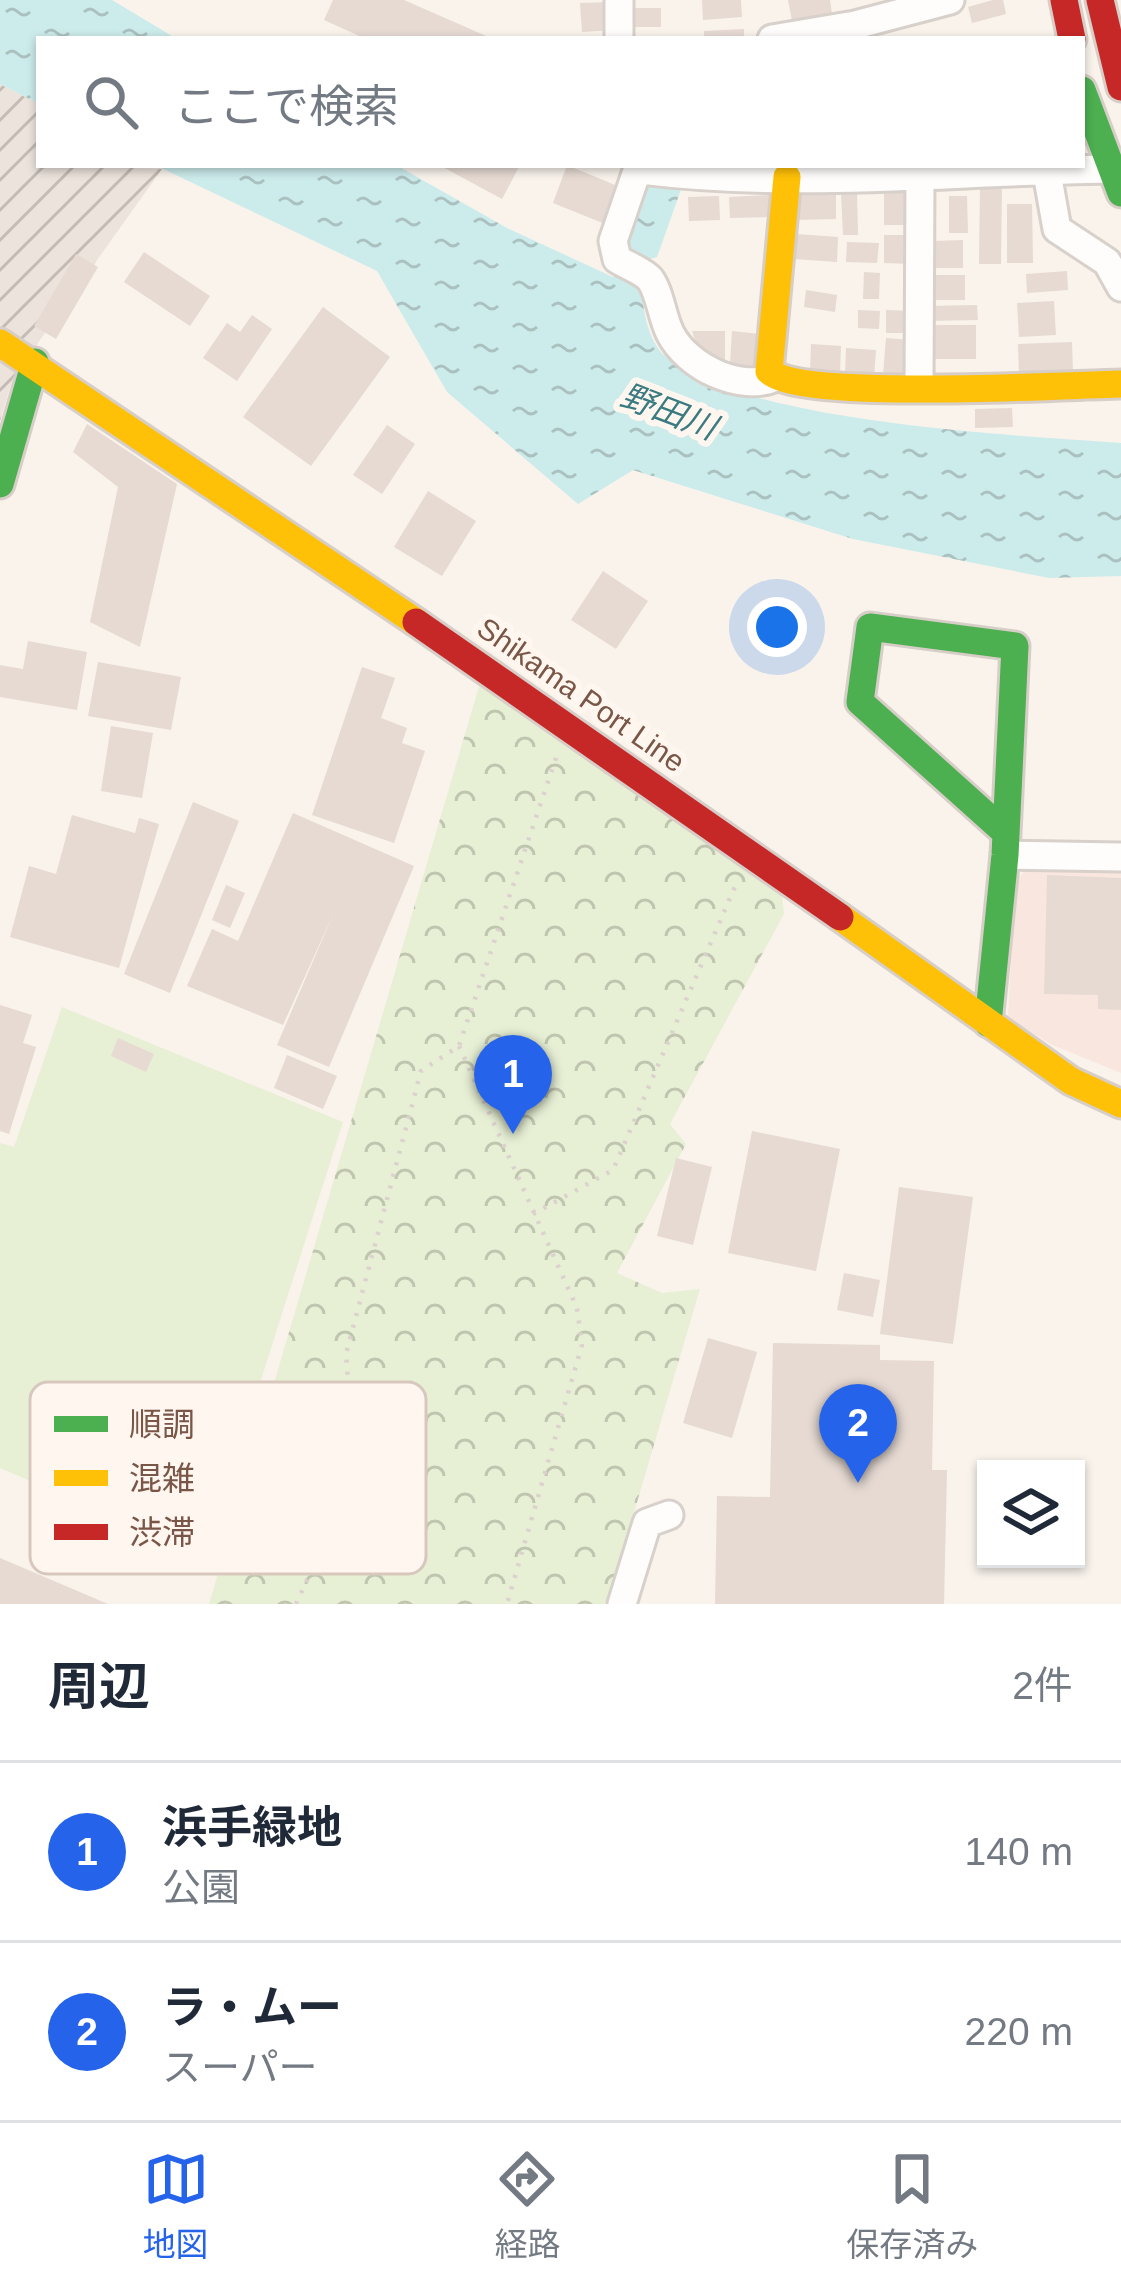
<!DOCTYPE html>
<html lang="ja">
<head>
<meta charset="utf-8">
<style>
	body { margin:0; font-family:Helvetica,"Noto Sans JP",sans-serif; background:#f6f6f7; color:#1f2937 }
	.controls { position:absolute; right:36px; bottom:36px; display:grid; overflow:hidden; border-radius:0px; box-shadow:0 3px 9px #0004 }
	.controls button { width:108px; height:108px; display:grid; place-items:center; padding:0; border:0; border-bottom:3px solid #e0e1e3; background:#fff; color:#1f2937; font:60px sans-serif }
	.you { position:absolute; left:777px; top:627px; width:42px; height:42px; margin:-30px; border:9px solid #fff; border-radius:50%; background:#1a73e8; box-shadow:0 0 0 18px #1a73e833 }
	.badge { display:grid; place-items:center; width:78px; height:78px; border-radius:50%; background:#2563eb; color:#fff; font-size:39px; font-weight:700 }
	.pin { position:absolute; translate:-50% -99px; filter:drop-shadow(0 3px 6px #0008) }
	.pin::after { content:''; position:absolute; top:63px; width:42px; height:36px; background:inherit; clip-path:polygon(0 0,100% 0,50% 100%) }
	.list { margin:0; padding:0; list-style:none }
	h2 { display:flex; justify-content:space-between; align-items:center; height:156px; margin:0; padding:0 48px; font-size:51px }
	h2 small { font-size:39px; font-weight:400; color:#747a83 }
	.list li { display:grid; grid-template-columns:78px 1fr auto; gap:36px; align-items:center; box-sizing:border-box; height:180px; padding:0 48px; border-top:3px solid #e0e1e3 }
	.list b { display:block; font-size:45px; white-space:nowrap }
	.list p { margin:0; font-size:39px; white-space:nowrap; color:#747a83 }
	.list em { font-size:39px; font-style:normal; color:#747a83 }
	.icon { flex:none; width:66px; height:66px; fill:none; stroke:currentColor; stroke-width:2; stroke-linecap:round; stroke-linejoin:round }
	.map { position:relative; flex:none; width:1121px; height:1604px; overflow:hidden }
	.search { position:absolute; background:#fff; box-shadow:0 3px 9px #0004; left:36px; right:36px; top:36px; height:132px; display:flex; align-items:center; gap:30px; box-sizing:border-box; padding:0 42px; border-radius:0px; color:#747a83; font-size:45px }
	.sheet { height:516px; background:#fff }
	nav { display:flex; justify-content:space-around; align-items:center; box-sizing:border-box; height:168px; border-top:3px solid #e0e1e3; background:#fff; font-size:33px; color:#747a83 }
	nav a { display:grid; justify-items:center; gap:6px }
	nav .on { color:#2563eb }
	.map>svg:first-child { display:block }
	.commercial { fill:#f9e7df }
	.industrial { fill:url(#industrial-furrows) }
	.forest { fill:url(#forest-crowns) }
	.pitch { fill:#e7f0d5 }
	.water { fill:url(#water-ripples) }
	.building { fill:#e6dad3 }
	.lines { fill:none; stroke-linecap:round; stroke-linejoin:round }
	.street-casing { stroke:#d8d0ca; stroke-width:33 }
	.fast-casing { stroke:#d8cec8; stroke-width:33 }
	.slow-casing { stroke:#d8cec8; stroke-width:33 }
	.jam-casing { stroke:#d8cec8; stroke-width:33 }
	.path { stroke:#dbd1cd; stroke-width:4.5; stroke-dasharray:3 9; stroke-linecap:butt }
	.street { stroke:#fefdfc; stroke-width:27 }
	.fast { stroke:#4caf50; stroke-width:27 }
	.slow { stroke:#ffc107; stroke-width:27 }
	.jam { stroke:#c62828; stroke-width:27 }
	.labels { text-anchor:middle; stroke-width:12; stroke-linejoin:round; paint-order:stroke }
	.street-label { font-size:30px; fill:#7a5648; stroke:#fff7ef }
	.water-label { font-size:33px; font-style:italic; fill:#3a7b81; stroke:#fff7ef }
	.key { fill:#fff7ef; stroke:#d7c7bd; stroke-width:3 }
	.key-label { font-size:33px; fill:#7a5648 }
</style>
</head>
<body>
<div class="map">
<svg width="1121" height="1604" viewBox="0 0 1121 1604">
	<defs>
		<pattern id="industrial-furrows" width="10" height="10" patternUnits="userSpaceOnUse" patternTransform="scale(3)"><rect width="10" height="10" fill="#ece3dc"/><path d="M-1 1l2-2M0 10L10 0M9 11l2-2" fill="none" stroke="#c4bbb4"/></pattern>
		<pattern id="forest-crowns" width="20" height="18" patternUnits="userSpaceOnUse" patternTransform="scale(3)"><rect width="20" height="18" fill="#e7f0d5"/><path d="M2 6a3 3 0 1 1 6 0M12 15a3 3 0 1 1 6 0" fill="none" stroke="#c0c5af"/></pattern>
		<pattern id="water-ripples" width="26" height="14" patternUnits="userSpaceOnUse" patternTransform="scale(3)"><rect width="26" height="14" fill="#ccebeb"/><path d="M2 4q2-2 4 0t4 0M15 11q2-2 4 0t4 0" fill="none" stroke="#abc1c0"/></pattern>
	</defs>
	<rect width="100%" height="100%" fill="#f9f3ec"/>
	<path class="commercial" d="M1029,867L1121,869V1073L1050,1044L1008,1018L1015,881Z"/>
	<path class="industrial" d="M0,84L39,104V165L162,169L13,378L0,421Z"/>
	<path class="forest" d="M480,683L782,893L784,914L670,1124L686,1144L617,1273L662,1293L700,1289L607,1604H209Z"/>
	<path class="pitch" d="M62,1007L343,1122L205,1556L0,1468V1143L14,1147Z"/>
	<path class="water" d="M0,0H112L177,39H39V104L0,84Z
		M155,165H396L507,228L613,277L629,249L624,242L649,180L684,181L657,257L643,261C639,287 643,337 665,356C744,423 1012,435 1121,443V576L1049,578L853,539L633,470L578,504L447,392L377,271Z"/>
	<path class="building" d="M333,0H404L493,39H366L324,20Z
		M702,0H741L742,17L703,20Z
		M788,0H830L833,21L793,26Z
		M993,0H1003L1006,14L972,23L968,7Z
		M612,2L613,30L582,32L580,3Z
		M631,8H661V27H632Z
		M744,29V39H704V31Z
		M439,165H520L502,199Z
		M567,165L620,187L605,224L553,203Z
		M980,186H1002L1001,264H979Z
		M884,190H911V225H884Z
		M795,193H836V219L795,220Z
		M857,193L858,235H843L841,194Z
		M770,195L771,217L730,218L729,197Z
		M719,196L720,220L689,221L688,197Z
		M949,196H967L968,233H949Z
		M1007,204H1032L1033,263H1007Z
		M796,234L838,237L837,262L794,259Z
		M884,235H911V264L884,263Z
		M963,240V268H933V241Z
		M847,242L879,243L877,263L846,262Z
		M144,252L210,296L190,326L124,282Z
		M76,254L98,267L56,339L34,326Z
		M1067,271L1068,290L1027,293L1026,274Z
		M864,272L880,273L879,299H863Z
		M930,275H965V300H930Z
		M806,290L837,295L835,312L804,307Z
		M1054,301L1056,335L1019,337L1017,303Z
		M977,305L978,320L927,321L926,306Z
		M323,307L390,357L311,466L243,417Z
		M858,310L880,311L879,329L858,328Z
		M886,310L915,311V333H886Z
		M252,315L272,329L237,381L203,358L227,323L240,332Z
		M930,325H976V359H931Z
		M692,331H725V362L699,352Z
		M732,331L760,334L758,367L730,364Z
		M886,338L911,340L908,376L883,375Z
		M1072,342L1073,373L1019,375L1018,344Z
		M811,344L841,346L840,374L810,373Z
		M846,348L876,350L874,377L845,375Z
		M1012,408L1013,427L975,428V409Z
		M87,424L177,484L140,647L90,622L118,487L73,452Z
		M387,425L415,444L382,494L353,475Z
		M428,491L476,521L442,576L394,547Z
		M603,571L648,601L616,649L571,620Z
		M28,641L87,652L77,710L0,697V665L23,669Z
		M98,662L181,677L171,730L88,716Z
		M362,667L395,678L381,718L407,728L402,743L425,751L394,843L312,815Z
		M111,726L153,733L142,798L101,791Z
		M193,802L239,821L170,993L124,974Z
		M293,813L414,866L329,1067L277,1045L334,912L283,1025L187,986L212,929L238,941Z
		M72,815L135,833L139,818L159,824L119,968L10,937L29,866L56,874Z
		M1047,875L1121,878V1010L1098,1009V995L1044,994Z
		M226,885L245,893L230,928L212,920Z
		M0,1005L32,1015L23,1043L36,1047L9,1134L0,1131Z
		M118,1038L154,1054L146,1072L111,1056Z
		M287,1055L337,1076L323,1109L274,1088Z
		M752,1131L840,1149L816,1271L728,1253Z
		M676,1158L712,1167L693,1245L657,1236Z
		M899,1187L973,1197L953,1344L880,1334Z
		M844,1273L880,1280L873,1317L837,1310Z
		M708,1338L757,1352L732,1438L683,1423Z
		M773,1343L880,1345V1360L934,1361L932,1470H947L944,1604H715L717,1496L770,1497Z
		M0,1558L108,1604H0Z"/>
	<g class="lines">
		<g class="street-casing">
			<path id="street" d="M619,0V39
				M772,39L855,25L950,0
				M639,165L613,241L617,259C626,265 643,271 650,279C660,293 662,317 670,333C687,367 741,393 776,377
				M641,170C801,190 961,170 1121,169
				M1047,173L1057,229L1107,262L1121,287
				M919,386L920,178
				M1005,855L1121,857
				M622,1604L647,1523L669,1515"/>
		</g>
		<g class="fast-casing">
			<path id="fast" d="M1082,90L1121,193
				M0,484L35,362
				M988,1023L1005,855L1015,646L870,627L860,702L1006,833"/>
		</g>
		<g class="slow-casing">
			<path id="slow" d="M787,177L769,371C799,401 1063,385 1121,384
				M0,343L416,622
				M840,917L1071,1081L1121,1104"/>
		</g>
		<g class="jam-casing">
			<path id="jam" d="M1064,0L1072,39
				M1100,0L1121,87
				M416,622L840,917"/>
		</g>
		<path class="path" d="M459,1046L577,1308L582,1345L507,1604
			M533,1214L613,1170L736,884
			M296,1604L341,1507L351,1421L346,1354L421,1071L459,1046L557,755"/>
		<use href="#street" class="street"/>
		<use href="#fast" class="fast"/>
		<use href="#slow" class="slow"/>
		<use href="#jam" class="jam"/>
	</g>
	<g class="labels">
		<g class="street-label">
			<text transform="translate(581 695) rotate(35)" y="10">Shikama Port Line</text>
		</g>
		<g class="water-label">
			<text transform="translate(669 411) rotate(21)" y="12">野田川</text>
		</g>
	</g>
	<rect x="30" y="1382" width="396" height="192" rx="18" class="key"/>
	<rect x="54" y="1416" width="54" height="16" fill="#4caf50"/>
	<rect x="54" y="1470" width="54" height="16" fill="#ffc107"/>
	<rect x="54" y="1524" width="54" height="16" fill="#c62828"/>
	<g class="key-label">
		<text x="129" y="1436">順調</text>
		<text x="129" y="1490">混雑</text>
		<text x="129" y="1544">渋滞</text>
	</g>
</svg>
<div class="controls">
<button><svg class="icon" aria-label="layers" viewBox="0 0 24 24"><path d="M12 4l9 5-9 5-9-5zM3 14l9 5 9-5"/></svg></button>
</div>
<div class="you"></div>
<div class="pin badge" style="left:513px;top:1134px">1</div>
<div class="pin badge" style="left:858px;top:1483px">2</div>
<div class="search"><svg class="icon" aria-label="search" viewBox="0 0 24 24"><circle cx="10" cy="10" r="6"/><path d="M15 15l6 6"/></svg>ここで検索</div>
</div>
<section class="sheet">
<h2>周辺<small>2件</small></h2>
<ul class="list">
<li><span class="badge">1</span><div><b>浜手緑地</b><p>公園</p></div><em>140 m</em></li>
<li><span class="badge">2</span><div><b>ラ・ムー</b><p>スーパー</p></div><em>220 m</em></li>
</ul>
</section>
<nav>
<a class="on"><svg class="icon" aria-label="map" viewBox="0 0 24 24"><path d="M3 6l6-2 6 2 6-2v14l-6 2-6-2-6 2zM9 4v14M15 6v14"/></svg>地図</a>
<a><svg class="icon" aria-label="directions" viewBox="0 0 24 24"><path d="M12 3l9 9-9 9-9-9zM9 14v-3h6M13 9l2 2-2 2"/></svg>経路</a>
<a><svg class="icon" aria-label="saved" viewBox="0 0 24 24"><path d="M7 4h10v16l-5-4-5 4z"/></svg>保存済み</a>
</nav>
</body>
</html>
